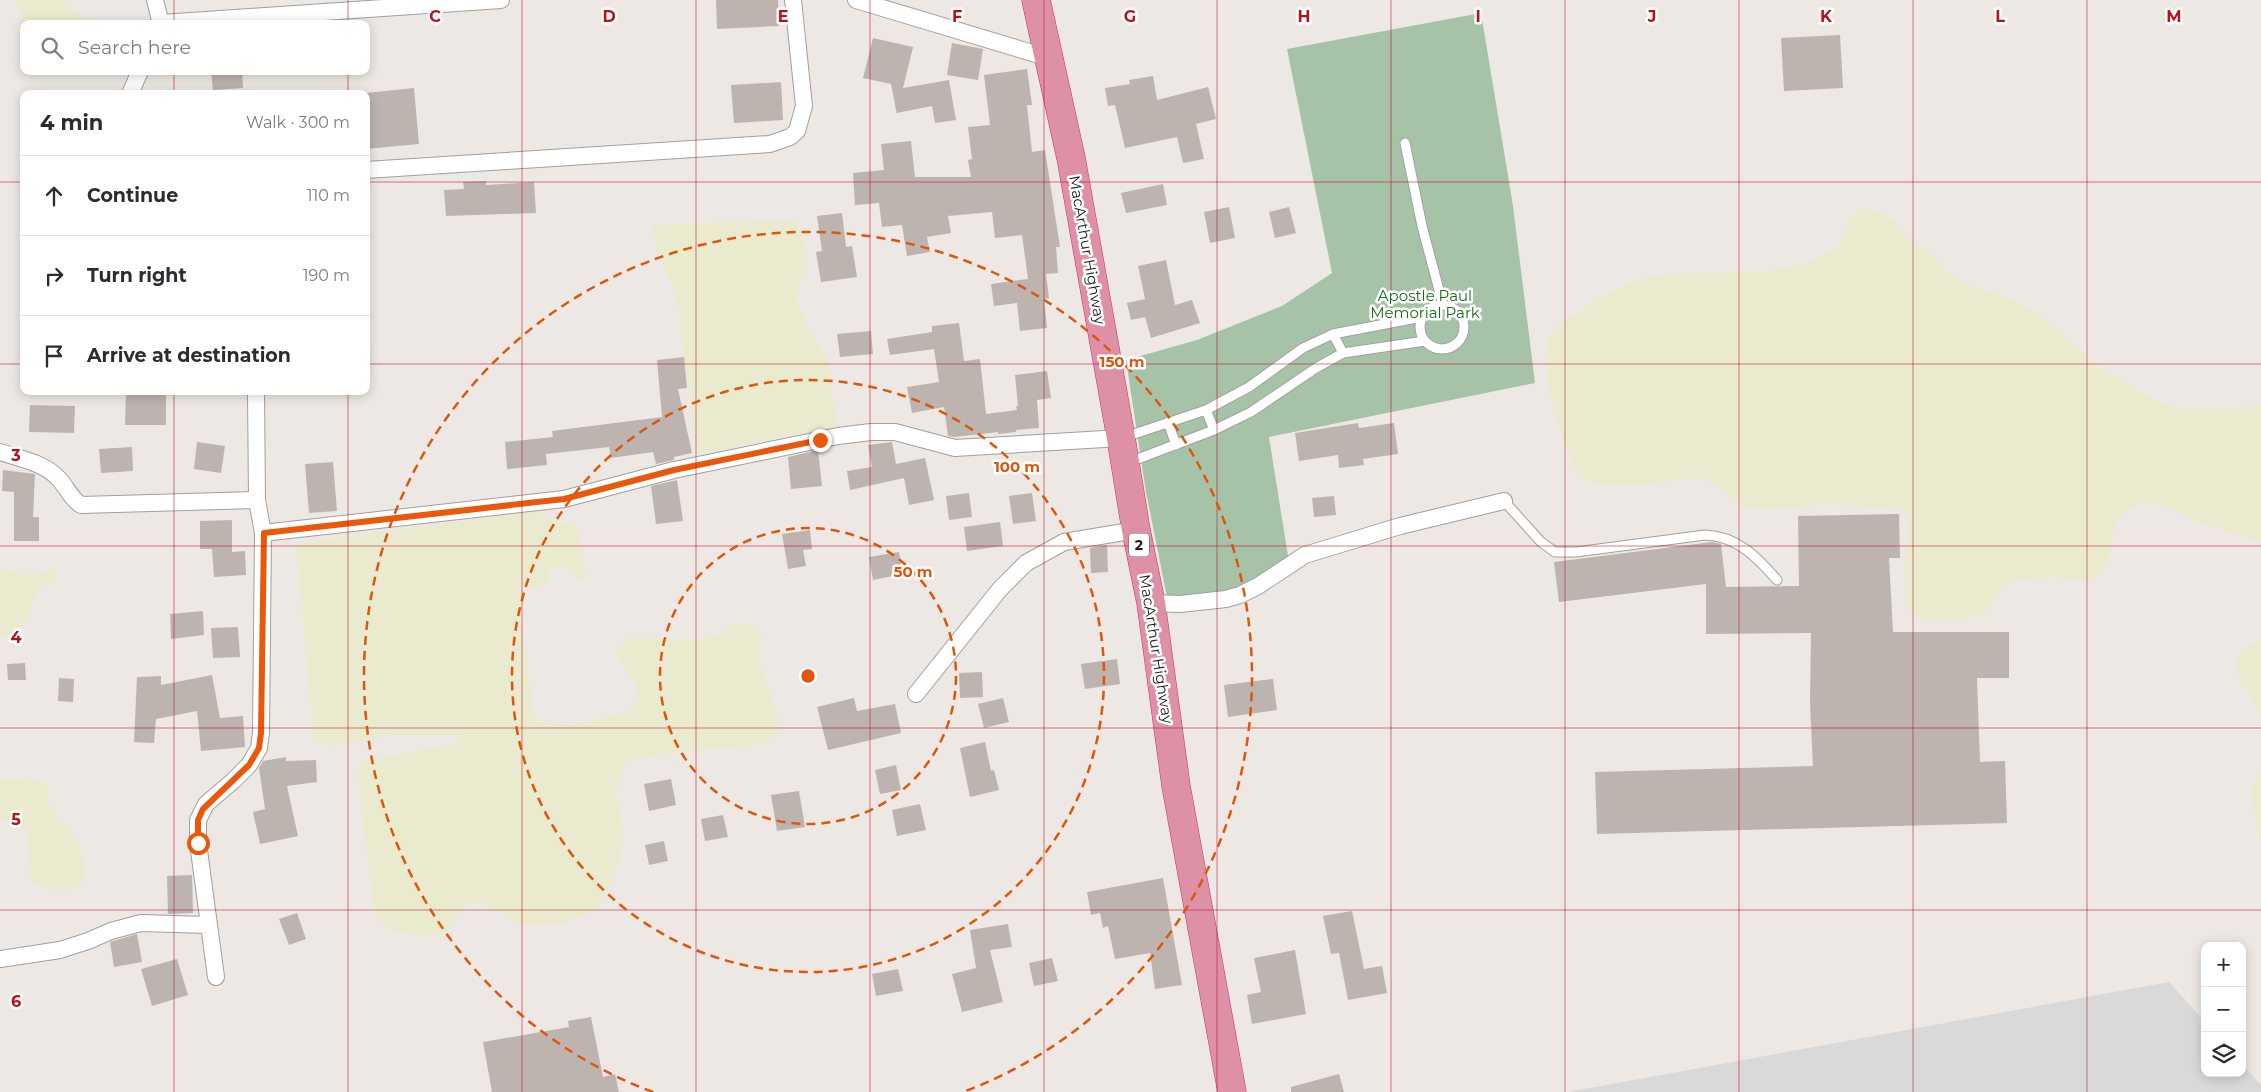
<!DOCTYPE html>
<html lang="en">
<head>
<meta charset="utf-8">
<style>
	body { margin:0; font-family:Montserrat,sans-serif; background:#f2f2f3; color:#2b2b33 }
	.controls { position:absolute; right:15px; bottom:15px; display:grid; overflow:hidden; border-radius:10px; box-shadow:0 2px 12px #0003 }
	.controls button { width:45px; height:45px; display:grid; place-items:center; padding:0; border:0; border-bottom:1px solid #e1e1e2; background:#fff; color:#2b2b33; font:25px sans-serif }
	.stop { position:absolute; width:15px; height:15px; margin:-11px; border:4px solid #ea580c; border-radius:50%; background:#fff }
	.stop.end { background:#ea580c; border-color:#fff; box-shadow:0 1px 5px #0008 }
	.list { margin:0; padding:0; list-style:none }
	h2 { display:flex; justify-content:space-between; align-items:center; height:65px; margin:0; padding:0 20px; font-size:21px }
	h2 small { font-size:16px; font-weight:400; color:#7c7c81 }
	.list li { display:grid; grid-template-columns:32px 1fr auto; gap:15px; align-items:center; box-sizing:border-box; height:80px; padding:0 20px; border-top:1px solid #e1e1e2 }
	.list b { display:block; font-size:19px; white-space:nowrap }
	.list em { font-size:16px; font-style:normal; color:#7c7c81 }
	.icon { flex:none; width:28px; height:28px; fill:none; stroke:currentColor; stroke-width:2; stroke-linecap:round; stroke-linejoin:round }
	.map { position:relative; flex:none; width:2261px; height:1092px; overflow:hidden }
	.search { position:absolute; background:#fff; box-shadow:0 2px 12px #0003; left:20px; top:20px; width:350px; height:55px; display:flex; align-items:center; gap:12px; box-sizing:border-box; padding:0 18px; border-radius:10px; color:#7c7c81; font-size:19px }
	.panel { position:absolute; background:#fff; box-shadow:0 2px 12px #0003; left:20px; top:90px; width:350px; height:305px; border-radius:10px }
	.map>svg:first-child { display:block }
	.residential { fill:#dad9d9 }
	.farmland { fill:#eaeacf }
	.cemetery { fill:#a6c3a8 }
	.building { fill:#bdb4b0 }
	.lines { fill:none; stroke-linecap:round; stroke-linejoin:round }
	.lane-casing { stroke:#a0a0a0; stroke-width:11 }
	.street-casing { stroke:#a0a0a0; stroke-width:18 }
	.highway-casing { stroke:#c73371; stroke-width:29 }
	.lane { stroke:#fff; stroke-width:9 }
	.street { stroke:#fff; stroke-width:16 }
	.highway { stroke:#de90a4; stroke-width:28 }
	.route { stroke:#ea580c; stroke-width:6 }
	.grid { fill:none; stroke:#b7111d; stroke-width:1; stroke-opacity:0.55 }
	.ring { fill:none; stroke:#de560d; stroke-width:2.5; stroke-dasharray:9 6 }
	.labels { text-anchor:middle; stroke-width:5; stroke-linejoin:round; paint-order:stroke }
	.shield { fill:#fff; stroke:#606060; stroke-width:1 }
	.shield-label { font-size:14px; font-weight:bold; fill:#1c1c1c }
	.street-label { font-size:15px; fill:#1c1c1c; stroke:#fff }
	.park-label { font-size:15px; fill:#147015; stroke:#fff }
	.grid-label { font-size:16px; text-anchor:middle; font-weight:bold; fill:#b7111d; stroke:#fff; stroke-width:5; stroke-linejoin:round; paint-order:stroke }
	.centre { fill:#de560d; stroke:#fff; stroke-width:2.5 }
	.ring-label { font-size:15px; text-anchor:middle; font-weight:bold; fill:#de560d; stroke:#fff; stroke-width:5; stroke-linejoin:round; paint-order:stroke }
</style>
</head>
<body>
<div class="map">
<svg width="2261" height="1092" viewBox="0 0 2261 1092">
	<rect width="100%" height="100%" fill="#ede8e3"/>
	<path class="residential" d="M2169,982L2205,1022V1073H2242V1064L2261,1085V1092H1568Z"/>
	<path class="farmland" d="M14,0H65L88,21L84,24H25Z
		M1866,208L1883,214L1898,224L1908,240L1932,254L1943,268L1956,278L1972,286L2022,304L2038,313L2095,363L2139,391L2170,406L2187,409L2261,406V542L2196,521L2159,503H2141L2126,511L2115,524L2108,558L2102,574L2088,581L2054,577L2021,579L2005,585L1984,614L1967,618H1916L1905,606L1906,589L1904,572L1909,521L1901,506L1874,507L1824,504L1775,509L1742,508L1717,485L1702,478L1636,485H1603L1586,480L1574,469L1552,405L1548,388L1546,355L1548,337L1559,324L1574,316L1603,296L1636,280L1670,274L1771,271L1804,264L1837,249L1851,216Z
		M795,220L803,234L807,251V268L799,284L797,301L811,333L828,361L837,426L697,454L677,297L658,256L652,225Z
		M545,509L546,515L555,523L576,522L587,577L578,580L570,569H548L549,584L522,588L521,623L529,673L532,708L540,723L576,725L629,711L639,697L634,680L623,666L617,651L628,638L698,640L716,636L730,626L748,623L762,634L760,651L762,668L778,716V733L764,744L660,754L626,763L618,779L617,799L623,833L622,850L617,866L605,897L594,911L561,924L528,925L512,920L499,911L483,904H466L446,932L429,936L396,931L381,923L374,908L357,773L369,760L455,744L462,735H395L328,747L314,738L296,544Z
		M57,568L56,581L38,589L26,621L13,632L0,639V569L21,575L39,574Z
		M2261,640V714L2238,677L2236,660L2246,646Z
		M2261,771V843L2251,800L2254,784Z
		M26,778L43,782L50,788L48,800L51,809L74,835L78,843L83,860L84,877L81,885L73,889L49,890L33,883L30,875L28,832L15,822L7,820L0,821V781Z"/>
	<path class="cemetery" d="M1481,13L1513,206L1535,383L1269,437L1288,556L1241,589L1168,602L1146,492L1126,360L1197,340L1282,306L1332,273L1287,49Z"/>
	<path class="building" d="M716,0H778L779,26L717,29Z
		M1840,35L1843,88L1784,91L1781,38Z
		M873,38L913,47L903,88L949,80L956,120L935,123L932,106L897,113V115L891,84L863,78Z
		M952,43L983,49L978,80L947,75Z
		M1027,69L1032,105H1027L1032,152L1045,150L1060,247H1056L1058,273L1046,274L1049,298L1044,299L1047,328L1020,331L1017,303L994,306L991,284L1028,279L1022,235L995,238L992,212L948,216L951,233L927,237L930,252L907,256L902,225L882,227L879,203L855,205L853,173L884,170L881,144L911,141L915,177H971L968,160L972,159L968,127L990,125L984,75Z
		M211,71H242L243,88L213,90Z
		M1153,76L1157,100L1208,87L1216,119L1196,124L1204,159L1183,163L1177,137L1125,148L1115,105L1108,106L1105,88L1130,84L1129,80Z
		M781,82L783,120L734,123L731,85Z
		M414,88L419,144L366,149V93Z
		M486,181V185L534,182L536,213L446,216L444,190L464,189L463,182Z
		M1163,184L1167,205L1126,213L1121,193Z
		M1229,207L1235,238L1210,243L1204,212Z
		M1289,207L1296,233L1275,238L1269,212Z
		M842,213L846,247L852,246L857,277L821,282L816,252L822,251L817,216Z
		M1166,260L1175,305L1192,300L1200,323L1151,338L1145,317L1131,320L1127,303L1145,299L1138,266Z
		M959,323L964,361L980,359L986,414L1017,410L1016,406H1018L1015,375L1047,371L1051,398L1037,400L1039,428L1016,430V432L998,434V432L954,437L948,436L944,407L912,413L907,387L939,382L934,349L890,355L887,339L932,332V326Z
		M871,331L873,354L840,357L837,334Z
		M684,357L687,388L678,389L692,453L674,457V460L656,464L653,452L611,458L609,447L546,454L547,465L507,469L505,442L553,437L552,431L662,417L657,360Z
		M126,394L166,395V425H125Z
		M30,405L75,406L74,433L29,432Z
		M1358,423L1359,428L1394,423L1398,454L1363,459L1364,465L1339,468L1338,455L1299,461L1295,433Z
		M197,442L225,446L221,473L194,469Z
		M892,442L896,464L925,458L934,500L909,505L904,478L850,490L847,471L872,467L868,445Z
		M132,447L133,471L101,473L99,449Z
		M818,450L822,486L791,489L788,457Z
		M333,462L337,511L309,513L305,464Z
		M3,470L35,474L33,517H39V541H14V492L2,491Z
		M677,480L683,521L656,524L651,486Z
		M969,493L972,517L949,520L946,496Z
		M1032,493L1036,521L1013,524L1009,496Z
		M1334,496L1336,515L1314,517L1312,498Z
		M1899,514L1900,558H1889L1893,632H2009V678H1977L1980,762L2005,761L2007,823L1597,834L1595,772L1813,766L1810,703L1811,633L1706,634V584L1559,602L1554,562L1712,542L1721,544L1726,587L1799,586L1798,516Z
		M232,520V552L245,551L246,575L214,577L212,549H200V521Z
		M1000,522L1003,546L967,551L964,527Z
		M810,530L812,549L803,550L806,566L788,569L782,534Z
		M1107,545L1108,572L1091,573L1090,548Z
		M899,552L903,574L873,580L869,557Z
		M203,611L204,635L171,639L170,614Z
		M238,627L240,657L213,658L211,628Z
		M1117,659L1120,684L1085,689L1081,664Z
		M25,663L26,680H8L7,664Z
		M982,672L983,697L960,698L959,673Z
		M212,675L220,718L243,716L245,747L201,751L197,711L156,719L154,743L134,742L137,677L161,676V685Z
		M59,678L74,679L73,702L58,701Z
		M1273,679L1277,710L1228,717L1224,685Z
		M854,698L857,711L895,704L901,733L828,750L817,707Z
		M1003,698L1009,722L984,728L978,704Z
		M985,742L991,771L994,770L999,790L970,797L960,748Z
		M286,757V761L316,760L317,782L287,786L298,836L260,844L253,812L265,809L259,768L263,761Z
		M896,765L901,790L880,794L875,770Z
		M671,779L676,805L649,811L644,784Z
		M799,791L805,827L777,831L771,795Z
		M920,804L926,830L897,836L892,810Z
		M723,815L728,837L705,841L701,819Z
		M664,841L668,861L649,865L645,845Z
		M192,875L193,913L168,914L167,876Z
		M1163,878L1182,985L1155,989L1150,953L1115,959L1108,926L1103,928L1100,913L1091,915L1087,892Z
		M1352,911L1364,969L1382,966L1387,993L1348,1000L1339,953L1331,954L1323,916Z
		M297,913L306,939L289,945L279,919Z
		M1008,924L1012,947L990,950L1003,1002L962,1012L952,974L976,968L970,930Z
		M137,934L142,962L114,967L110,942Z
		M1295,950L1306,1014L1252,1024L1247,995L1261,992L1254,958Z
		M1052,958L1058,981L1034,986L1029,963Z
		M177,959L188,995L152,1006L141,969Z
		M898,969L903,991L876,996L872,974Z
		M591,1017L603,1077L615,1074L619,1092H492L483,1042L569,1027L568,1021Z
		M1339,1074L1344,1092H1291V1087Z"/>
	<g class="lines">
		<g class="lane-casing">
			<path id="lane" d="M1405,143L1422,226L1443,305
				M1420 327a22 22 0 1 1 44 0a22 22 0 1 1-44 0Z
				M1333,334L1343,353
				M1206,410L1214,430
				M1168,422L1176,445
				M1125,437L1206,410L1249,387L1303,348L1333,334L1422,317
				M1127,463L1214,430L1251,412L1316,368L1343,353L1425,341
				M1504,501L1541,542L1555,552H1576L1705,535C1737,536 1757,557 1777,580"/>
		</g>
		<g class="street-casing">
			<path id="street" d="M155,0L161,24
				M856,0L1049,58
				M162,23L501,0
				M130,94L140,71
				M366,170L770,144L790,137L797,131L804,106L793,0
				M256,391L257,500
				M0,452C19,458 44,463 58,478C67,487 70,498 81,505L257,500L263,533L564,499L674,470L838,436L871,432H895L955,448L1121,438
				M1151,603L1180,604L1226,599L1240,595L1258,586L1305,555L1400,526L1504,501
				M916,694L1000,589L1026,563L1064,542L1136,530
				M0,959L60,950L88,941L111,931L141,923L209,925
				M216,977L198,843V820L206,804L233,781L249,765L259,748L261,733L263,533"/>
		</g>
		<g class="highway-casing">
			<path id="highway" d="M1036,0L1071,158L1121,438L1136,530L1151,603L1176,786L1232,1092"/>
		</g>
		<use href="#lane" class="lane"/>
		<use href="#street" class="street"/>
		<use href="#highway" class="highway"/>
	</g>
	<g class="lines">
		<path class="route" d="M198,843V820L203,809L249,765L259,748L261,733L264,533L564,499L674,470L820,440"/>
	</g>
	<path class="grid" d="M174,0V24M348,0V24M522,0V1092M696,0V1092M870,0V1092M1044,0V1092M1217,0V1092M1391,0V1092M1565,0V1092M1739,0V1092M1913,0V1092M2087,0V1092M174,71V94M348,71V94M0,182H24M366,182H2261M0,364H24M366,364H2261M174,391V1092M348,391V1092M0,546H2261M0,728H2261M0,910H2261"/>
	<g class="ring">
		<circle cx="808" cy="676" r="148"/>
		<circle cx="808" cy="676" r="296"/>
		<path d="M653 1092A444 444 0 1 1 963 1092"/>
	</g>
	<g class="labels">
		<rect class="shield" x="1129" y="533.5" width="20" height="23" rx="4"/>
		<g class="shield-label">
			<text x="1139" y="550">2</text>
		</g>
		<g class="street-label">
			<text transform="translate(1087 250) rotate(80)" y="5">MacArthur Highway</text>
			<text transform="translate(1156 649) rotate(81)" y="5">MacArthur Highway</text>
		</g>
		<g class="park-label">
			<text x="1425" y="301">Apostle Paul<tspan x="1425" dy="17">Memorial Park</tspan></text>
		</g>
	</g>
	<g class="grid-label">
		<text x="435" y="22">C</text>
		<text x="609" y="22">D</text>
		<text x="783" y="22">E</text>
		<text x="957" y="22">F</text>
		<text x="1130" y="22">G</text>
		<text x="1304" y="22">H</text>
		<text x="1478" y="22">I</text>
		<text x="1652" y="22">J</text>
		<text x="1826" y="22">K</text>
		<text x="2000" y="22">L</text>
		<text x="2174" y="22">M</text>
		<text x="16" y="461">3</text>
		<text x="16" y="643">4</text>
		<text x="16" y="825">5</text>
		<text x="16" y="1007">6</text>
	</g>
	<circle cx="808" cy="676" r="8" class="centre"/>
	<g class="ring-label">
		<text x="1122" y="367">150 m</text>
		<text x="1017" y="472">100 m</text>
		<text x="913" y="577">50 m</text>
	</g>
</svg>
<div class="controls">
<button>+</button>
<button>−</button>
<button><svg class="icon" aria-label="layers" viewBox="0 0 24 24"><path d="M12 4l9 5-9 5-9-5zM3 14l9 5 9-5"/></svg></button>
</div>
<div class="stop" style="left:198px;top:843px"></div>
<div class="stop end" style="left:820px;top:440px"></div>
<div class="search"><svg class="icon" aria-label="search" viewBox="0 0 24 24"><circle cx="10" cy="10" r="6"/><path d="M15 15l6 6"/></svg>Search here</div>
<section class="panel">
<h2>4 min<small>Walk · 300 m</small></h2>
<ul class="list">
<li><svg class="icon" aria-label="ahead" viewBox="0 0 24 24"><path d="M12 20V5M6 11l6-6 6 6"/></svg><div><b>Continue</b></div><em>110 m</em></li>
<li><svg class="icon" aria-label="right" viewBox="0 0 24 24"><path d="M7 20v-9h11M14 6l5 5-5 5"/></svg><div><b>Turn right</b></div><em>190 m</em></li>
<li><svg class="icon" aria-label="arrive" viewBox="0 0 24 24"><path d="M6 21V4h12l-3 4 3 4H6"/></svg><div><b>Arrive at destination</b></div></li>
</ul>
</section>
</div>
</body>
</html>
